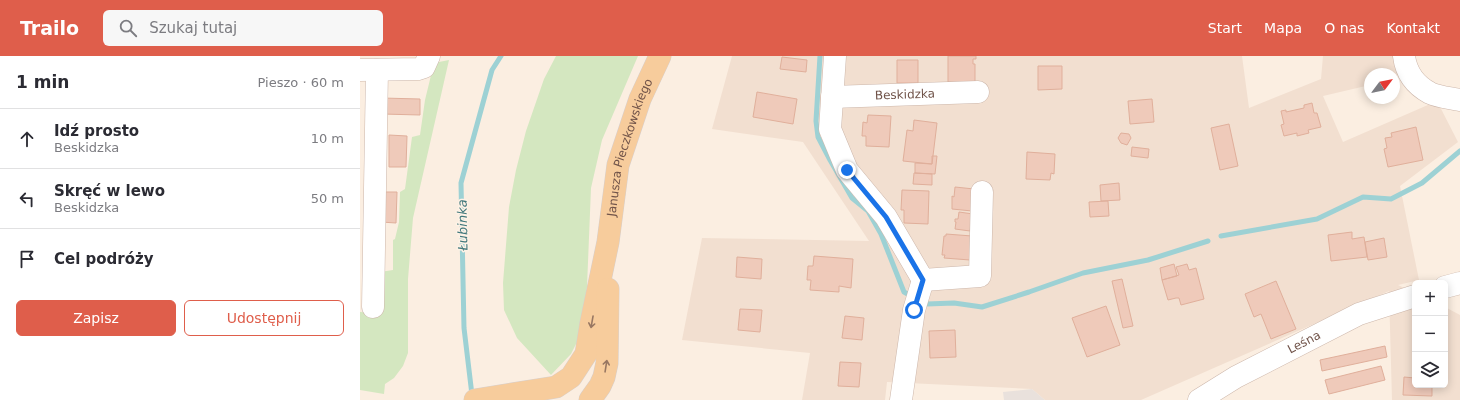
<!DOCTYPE html>
<html lang="pl">
<head>
<meta charset="utf-8">
<style>
	body { margin:0; font-family:"DejaVu Sans",sans-serif; background:#f7f7f7; color:#2b2b33 }
	.controls { position:absolute; right:12px; bottom:12px; display:grid; overflow:hidden; border-radius:6px; box-shadow:0 2px 10px #0003 }
	.controls button { width:36px; height:36px; display:grid; place-items:center; padding:0; border:0; border-bottom:1px solid #e1e1e2; background:#fff; color:#2b2b33; font:20px sans-serif }
	.compass { position:absolute; left:1004px; top:12px; width:36px; height:36px; border-radius:50%; background:#fff; box-shadow:0 2px 10px #0003; rotate:58deg }
	.stop { position:absolute; width:12px; height:12px; margin:-9px; border:3px solid #1a73e8; border-radius:50%; background:#fff }
	.stop.end { background:#1a73e8; border-color:#fff; box-shadow:0 1px 4px #0008 }
	.list { margin:0; padding:0; list-style:none }
	h2 { display:flex; justify-content:space-between; align-items:center; height:52px; margin:0; padding:0 16px; font-size:17px }
	h2 small { font-size:13px; font-weight:400; color:#7c7c81 }
	.list li { display:grid; grid-template-columns:26px 1fr auto; gap:12px; align-items:center; box-sizing:border-box; height:60px; padding:0 16px; border-top:1px solid #e1e1e2 }
	.list b { display:block; font-size:15px; white-space:nowrap }
	.list p { margin:0; font-size:13px; white-space:nowrap; color:#7c7c81 }
	.list em { font-size:13px; font-style:normal; color:#7c7c81 }
	.actions { display:flex; gap:8px; padding:12px 16px }
	.actions a { flex:1; padding:9px 0; border:1px solid #df5e4b; border-radius:6px; text-align:center; font-size:14px; color:#df5e4b }
	.actions .main { background:#df5e4b; color:#fff }
	.icon { flex:none; width:22px; height:22px; fill:none; stroke:currentColor; stroke-width:2; stroke-linecap:round; stroke-linejoin:round }
	.map { position:relative; flex:none; width:1100px; height:344px; overflow:hidden }
	header { display:flex; align-items:center; gap:24px; box-sizing:border-box; height:56px; padding:0 20px; background:#df5e4b; color:#fff }
	header strong { font-size:19px }
	nav { display:flex; gap:22px; margin-inline-start:auto; font-size:14px }
	.search { width:280px; height:36px; background:#f7f7f7; display:flex; align-items:center; gap:10px; box-sizing:border-box; padding:0 14px; border-radius:6px; color:#7c7c81; font-size:15px }
	main { display:flex }
	aside { flex:1; background:#fff }
	.map>svg:first-child { display:block }
	.residential { fill:#f2dfd0 }
	.industrial { fill:#e9e1dc }
	.green { fill:#d4e7c0 }
	.lines { fill:none; stroke-linecap:round; stroke-linejoin:round }
	.stream { stroke:#9dd1d4; stroke-width:5 }
	.building { fill:#efcaba; stroke:#e0af9b }
	.minor-casing { stroke:#cdb7ab; stroke-width:23 }
	.major-casing { stroke:#d7cfcc; stroke-width:23 }
	.minor { stroke:#fff; stroke-width:22 }
	.major { stroke:#f7cc9c; stroke-width:22 }
	.oneway { stroke:#987762 }
	.route { stroke:#1a73e8; stroke-width:5 }
	.labels { text-anchor:middle; stroke-width:3; stroke-linejoin:round; paint-order:stroke }
	.street-label { font-size:12px; fill:#705349; stroke:#fef2e6 }
	.water-label { font-size:13px; font-style:italic; fill:#41787c; stroke:#fef2e6 }
</style>
</head>
<body>
<header>
<strong>Trailo</strong>
<div class="search"><svg class="icon" aria-label="search" viewBox="0 0 24 24"><circle cx="10" cy="10" r="6"/><path d="M15 15l6 6"/></svg>Szukaj tutaj</div>
<nav><a>Start</a><a>Mapa</a><a>O nas</a><a>Kontakt</a></nav>
</header>
<main>
<aside>
<h2>1 min<small>Pieszo · 60 m</small></h2>
<ul class="list">
<li><svg class="icon" aria-label="ahead" viewBox="0 0 24 24"><path d="M12 20V5M6 11l6-6 6 6"/></svg><div><b>Idź prosto</b><p>Beskidzka</p></div><em>10 m</em></li>
<li><svg class="icon" aria-label="left" viewBox="0 0 24 24"><path d="M17 20v-9H6M10 6l-5 5 5 5"/></svg><div><b>Skręć w lewo</b><p>Beskidzka</p></div><em>50 m</em></li>
<li><svg class="icon" aria-label="arrive" viewBox="0 0 24 24"><path d="M6 21V4h12l-3 4 3 4H6"/></svg><div><b>Cel podróży</b></div></li>
</ul>
<div class="actions"><a class="main">Zapisz</a><a>Udostępnij</a></div>
</aside>
<div class="map">
<svg width="1100" height="344" viewBox="0 0 1100 344">
	<rect width="100%" height="100%" fill="#fbeee1"/>
	<path class="residential" d="M372,0H882L889,52L961,23L963,0H1036L1037,23L1034,24V18H1010V29L963,40L983,86L1077,45L1098,86L1040,130L1059,224L1038,229L1055,237V329H1085V251L1100,259V344H1032L1029,235L781,344H685L672,333L527,326L525,344H442L450,297L322,284L342,182L509,185L443,86L352,73Z"/>
	<path class="industrial" d="M672,333L685,344H644L643,336Z"/>
	<path class="green" d="M196,0H278L242,84L231,132L227,231L220,280L211,298L191,319L157,282L144,254L143,227L149,151L156,114L166,75L184,23Z
		M89,4L53,162L48,223V297L43,310L34,322L25,328L24,338L0,334V256L19,257L20,216L33,214V184L35,183L39,166L40,136L45,133L52,81L60,79L65,44L74,7Z"/>
	<g class="lines">
		<path class="stream" d="M460,0L456,65L458,81L470,104L492,142L508,155L521,178L544,236L553,241
			M861,180L957,163L1003,141L1031,143L1062,127L1100,95
			M562,245L567,248L594,247L622,251L669,236L723,217L788,204L848,185
			M112,339L104,272L101,127L132,14L141,0"/>
	</g>
	<path class="building" d="M588,0H616V3H613V8H615V27L588,26Z
		M422,1L447,4L446,16L420,13Z
		M537,4H558V27H537Z
		M678,10H702V33L678,34Z
		M397,36L437,43L433,68L393,61Z
		M22,42L60,43V59L22,58Z
		M792,43L794,66L770,68L768,45Z
		M952,47L954,57H957L961,71L948,74L949,77L937,80V77L924,80L921,69L924,68L921,55L926,54V56L944,52V49Z
		M508,59L531,60L529,91L506,90V80H502L503,66L507,67Z
		M554,64L577,67L572,108L543,105L547,74L553,75Z
		M869,68L878,110L860,114L851,72Z
		M1056,71L1063,104L1028,111L1024,93L1027,92L1025,82L1032,81L1031,77Z
		M761,77L769,78L771,82L767,89L761,87L758,82Z
		M29,79L47,80L46,111H29Z
		M772,91L789,93L788,102L771,100Z
		M667,96L695,98L694,118L691,117L690,124L666,123Z
		M572,100H577L575,118L555,117V107L572,108Z
		M554,117L572,118V129L553,128Z
		M759,127L760,144L741,145L740,129Z
		M595,131L614,133L612,155L592,153V140L594,141Z
		M542,134L569,135L568,168L544,167V154H541Z
		M21,136H37L36,167L21,166Z
		M748,145L749,160L730,161L729,146Z
		M599,156L613,158L610,175L595,173L596,166H595V163H598Z
		M992,176V183L1004,181L1007,201L971,205L968,179Z
		M586,178L612,180L610,204L584,202L585,199H582L584,180H586Z
		M1024,182L1027,201L1008,204L1005,186Z
		M454,200L493,203L491,232L479,230V236L450,234L451,224H447L448,210H453Z
		M377,201L402,203L401,223L376,221Z
		M814,208L817,220L802,224L800,212Z
		M827,208L829,214L836,212L844,243L821,249L819,242H816L808,244L802,224L819,219L816,211Z
		M762,223L773,270L763,272L752,225Z
		M916,225L936,273L911,283L901,258L894,261L885,238Z
		M746,250L760,289L727,301L712,262Z
		M380,253L402,254L400,276L378,274Z
		M485,260L504,262L502,284L482,282Z
		M595,274L596,301L570,302L569,275Z
		M1025,290L1027,301L962,315L960,304Z
		M480,306L501,307L499,331L478,330Z
		M1021,310L1025,324L969,338L965,324Z
		M1044,321L1055,322V329H1072V340L1043,339Z"/>
	<g class="lines">
		<g class="minor-casing">
			<g id="minor">
				<path d="M475,0L470,73L487,114L526,161L563,224L620,220L622,136"/>
				<path d="M1044,0C1046,16 1055,29 1070,37C1078,41 1091,42 1100,44"/>
				<path d="M0,14L58,13L64,11L69,0"/>
				<path id="s1" d="M472,41L618,36"/>
				<path d="M1085,231L1100,227"/>
				<path d="M13,251L17,14"/>
				<path d="M541,344L554,254L563,224"/>
				<path id="s2" d="M839,344L876,321L999,258L1055,240"/>
			</g>
		</g>
		<g class="major-casing">
			<g id="major">
				<path id="s3" d="M115,344L196,331L211,321L226,298L231,267L248,186L258,109L280,43L300,0"/>
				<path d="M230,344L240,330L244,321L247,307L248,233"/>
			</g>
		</g>
		<use href="#minor" class="minor"/>
		<use href="#major" class="major"/>
	</g>
	<defs><path id="oneway-shaft" d="M-6 0H5M1.5-3L5.5 0L1.5 3" fill="none" stroke-width="1.6" stroke-linecap="round" stroke-linejoin="round"/></defs>
	<g class="oneway">
		<use href="#oneway-shaft" transform="translate(232 266) rotate(100)"/>
		<use href="#oneway-shaft" transform="translate(246 310) rotate(-81)"/>
	</g>
	<g class="lines">
		<path class="route" d="M487,114L526,161L563,224L554,254"/>
	</g>
	<g class="labels">
		<g class="street-label">
			<text dy="4" stroke="none"><textPath href="#s1" startOffset="73">Beskidzka</textPath></text>
			<text dy="4" stroke="none"><textPath href="#s3" startOffset="339">Janusza Pieczkowskiego</textPath></text>
			<text dy="4" stroke="none"><textPath href="#s2" startOffset="120">Leśna</textPath></text>
		</g>
		<g class="water-label">
			<text transform="translate(102 169) rotate(-91)" y="5">Łubinka</text>
		</g>
	</g>
</svg>
<div class="controls">
<button>+</button>
<button>−</button>
<button><svg class="icon" aria-label="layers" viewBox="0 0 24 24"><path d="M12 4l9 5-9 5-9-5zM3 14l9 5 9-5"/></svg></button>
</div>
<svg class="compass" viewBox="-18 -18 36 36"><path d="M0-13l5 13h-10z" fill="#e53935"/><path d="M0 13l5-13h-10z" fill="#7c7c81"/></svg>
<div class="stop" style="left:554px;top:254px"></div>
<div class="stop end" style="left:487px;top:114px"></div>
</div>
</main>
</body>
</html>
